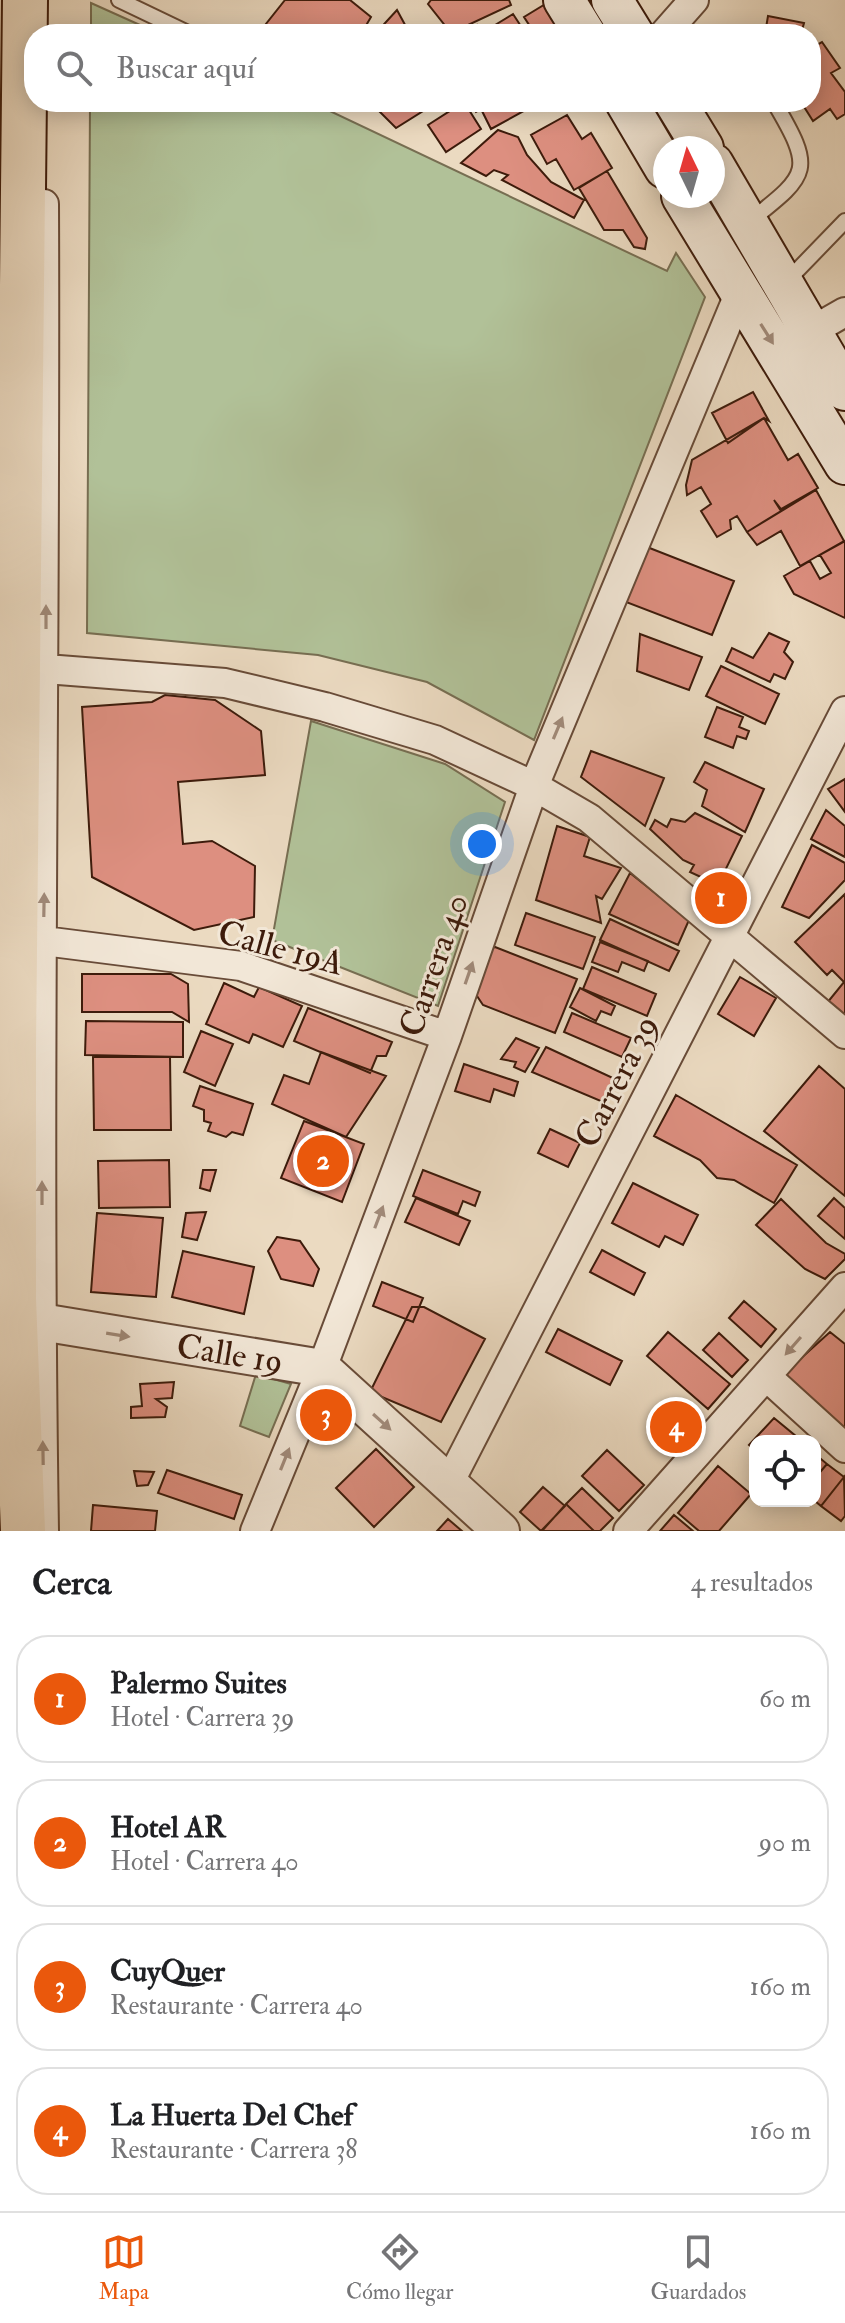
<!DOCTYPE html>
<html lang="es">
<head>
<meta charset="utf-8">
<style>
	body { margin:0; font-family:"IM FELL Double Pica",serif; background:#f2f2f2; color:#202124 }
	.controls { position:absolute; right:24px; bottom:24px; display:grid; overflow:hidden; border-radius:16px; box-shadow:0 4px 20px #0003 }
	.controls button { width:72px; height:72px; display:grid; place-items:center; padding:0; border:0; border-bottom:2px solid #e0e0e0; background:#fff; color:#202124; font:40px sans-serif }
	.compass { position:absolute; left:653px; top:136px; width:72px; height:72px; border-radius:50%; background:#fff; box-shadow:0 4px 20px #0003; rotate:355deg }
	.you { position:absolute; left:482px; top:844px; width:28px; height:28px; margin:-20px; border:6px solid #fff; border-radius:50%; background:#1a73e8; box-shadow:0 0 0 12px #1a73e833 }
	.badge { display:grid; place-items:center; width:52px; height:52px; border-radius:50%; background:#ea580c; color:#fff; font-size:26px; font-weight:700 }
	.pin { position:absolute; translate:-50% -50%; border:4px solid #fff; box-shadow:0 2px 8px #0006 }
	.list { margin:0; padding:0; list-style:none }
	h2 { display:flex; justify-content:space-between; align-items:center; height:104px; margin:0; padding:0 32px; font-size:34px }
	h2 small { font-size:26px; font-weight:400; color:#757577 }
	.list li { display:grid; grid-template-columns:52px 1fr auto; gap:24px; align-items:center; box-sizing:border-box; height:128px; margin:0 16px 16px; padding:0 16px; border:2px solid #e0e0e0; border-radius:32px }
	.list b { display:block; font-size:30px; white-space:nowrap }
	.list p { margin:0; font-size:26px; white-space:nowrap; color:#757577 }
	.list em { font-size:26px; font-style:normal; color:#757577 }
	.icon { flex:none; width:44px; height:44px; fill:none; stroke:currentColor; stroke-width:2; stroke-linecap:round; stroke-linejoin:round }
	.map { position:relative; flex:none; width:845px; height:1531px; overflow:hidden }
	.search { position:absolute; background:#fff; box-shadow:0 4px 20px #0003; left:24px; right:24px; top:24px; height:88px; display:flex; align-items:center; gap:20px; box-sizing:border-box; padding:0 28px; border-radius:32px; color:#757577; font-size:30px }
	.sheet { height:680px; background:#fff }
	nav { display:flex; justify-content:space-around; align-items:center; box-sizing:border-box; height:112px; border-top:2px solid #e0e0e0; background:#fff; font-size:22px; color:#757577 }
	nav a { display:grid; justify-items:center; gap:4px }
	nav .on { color:#ea580c }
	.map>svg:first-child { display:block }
	.green { fill:#b1c198; stroke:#776e52; stroke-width:2 }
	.building { fill:#dd8f80; stroke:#3d1b0b; stroke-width:2 }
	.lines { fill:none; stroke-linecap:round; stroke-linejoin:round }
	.service-casing { stroke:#684b38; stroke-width:18 }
	.minor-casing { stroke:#684b38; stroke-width:32 }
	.tertiary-casing { stroke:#684b38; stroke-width:40 }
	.secondary-casing { stroke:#3d1b0b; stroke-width:44 }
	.primary-casing { stroke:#3d1b0b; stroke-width:48 }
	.service { stroke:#f2e7d7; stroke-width:14 }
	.minor { stroke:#f2e7d7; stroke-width:28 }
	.tertiary { stroke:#f2e7d7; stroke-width:36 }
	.secondary { stroke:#f2e7d7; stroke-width:40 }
	.primary { stroke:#ebdac1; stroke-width:44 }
	.oneway { fill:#a18b7b }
	.labels { text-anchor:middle; stroke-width:6; stroke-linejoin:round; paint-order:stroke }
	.street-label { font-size:34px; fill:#3d1b0b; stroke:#f2e7d7 }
</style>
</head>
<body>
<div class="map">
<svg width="845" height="1531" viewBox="0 0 845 1531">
	<rect width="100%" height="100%" fill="#ebdac1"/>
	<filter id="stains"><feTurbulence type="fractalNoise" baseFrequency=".0025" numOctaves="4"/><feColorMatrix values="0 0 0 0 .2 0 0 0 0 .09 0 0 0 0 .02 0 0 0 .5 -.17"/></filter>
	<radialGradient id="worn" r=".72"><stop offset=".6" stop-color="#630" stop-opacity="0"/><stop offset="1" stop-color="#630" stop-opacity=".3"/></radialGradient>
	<path class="green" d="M91,3L160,34H91Z
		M90,102H311L667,271L676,253L705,297L534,740L427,682L318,655L87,633Z
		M311,721L445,764L505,802L438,1006L272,940Z
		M256,1374L291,1384L269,1437L240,1426Z"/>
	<path class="building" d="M285,0H350L371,17L361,34H258Z
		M431,0H509L511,5L451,33L428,4Z
		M552,0L575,34H535L524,17Z
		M397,10L410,34H375Z
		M513,14L526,34H463L477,25L482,33Z
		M768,16L804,23L801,34H765Z
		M822,42L840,68L831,73L845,92V114L837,119L830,109L813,121L801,102H811V48Z
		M370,102H420L423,111L396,128Z
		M464,102L481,129L446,152L428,125Z
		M470,102H540L491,129L481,109L476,112Z
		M567,115L582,139L591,133L612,168L574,190L556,159L547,164L531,135Z
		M498,130L518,137L527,155L551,182L584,200L574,218L502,180L508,175L494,170L486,176L461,163Z
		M607,171L647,238L645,249L634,247L623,230H604L579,188Z
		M753,392L769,421L764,418L728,443L712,413Z
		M764,418L788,460L798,454L818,488L781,509L774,500L781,511L747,532L737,516L730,520L731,529L717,537L701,511L711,504L701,487L687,495L686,485L692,460Z
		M816,490L844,541L800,566L781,531L757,545L747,532Z
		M845,541V618L794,594L784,576L810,561L820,579L831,573L820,555Z
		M647,547L734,581L712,635L626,602Z
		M769,633L789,642L784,652L793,662L785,679L774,674L770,682L726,661L732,648L753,658Z
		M640,634L702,657L689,690L637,671Z
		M721,666L779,694L765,724L706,696Z
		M165,695L215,700L261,731L265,775L178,782L183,844L212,841L255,866L254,917L194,930L92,877L82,707L152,702Z
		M717,707L743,717L739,727L749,731L746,739L737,736L733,748L705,737Z
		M591,751L664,778L645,826L581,777Z
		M705,762L764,789L745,832L702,806L707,790L694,782Z
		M845,779V812L828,789Z
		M826,810L845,826V857L811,839Z
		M695,813L742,836L718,885L690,872L694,865L683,860L650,829L655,820L667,827L671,819L685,822Z
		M557,826L590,837L584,856L621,868L602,899L596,896L601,923L536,900Z
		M812,845L845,863V880L809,918L782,907Z
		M630,873L689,920L678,945L609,914Z
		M845,894V981L844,982L832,970L827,975L795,942Z
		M526,913L595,937L583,969L515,945Z
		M610,919L679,951L669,971L600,940Z
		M600,942L648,961L644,971L622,962L618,972L592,962Z
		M495,947L577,979L555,1033L483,1005L471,987L484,951Z
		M592,967L656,994L647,1016L583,989Z
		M82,974H171L188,984L189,1022L172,1012H82Z
		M740,977L776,998L754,1036L718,1014Z
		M844,982H845V1020L827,1003Z
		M224,983L254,997L259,987L302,1006L283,1047L253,1034L249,1043L206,1024Z
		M580,988L615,1006L611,1015L601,1011L596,1021L570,1007Z
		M308,1008L392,1042L386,1056H377L370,1073L294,1041Z
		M572,1013L631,1038L622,1057L564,1032Z
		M86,1021L183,1022V1057L85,1055Z
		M201,1031L233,1044L215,1086L184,1072Z
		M516,1038L539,1048L525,1072L514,1067L516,1062L501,1059Z
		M546,1047L615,1079L603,1102L532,1072Z
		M321,1052L386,1076L346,1137L272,1104L284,1075L309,1084Z
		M93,1057H170L171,1130H94Z
		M464,1064L518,1082L514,1096L494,1089L490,1102L455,1091Z
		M819,1066L845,1089V1196L764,1131Z
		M200,1086L253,1104L243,1135L232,1132L226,1137L208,1131L211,1123L204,1121V1110L193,1106Z
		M676,1095L797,1165L774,1203L734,1180L717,1178L700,1160L654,1136Z
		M304,1121L364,1144L342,1202L281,1178Z
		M550,1129L580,1143L568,1167L538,1153Z
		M169,1160L170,1207L99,1208L98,1161Z
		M203,1170H216L210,1191L200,1188Z
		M423,1170L480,1192L475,1206L463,1201L458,1214L413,1196Z
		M633,1183L698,1215L683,1245L665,1236L659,1247L612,1223Z
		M416,1198L470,1221L459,1245L405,1222Z
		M834,1198L845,1208V1239L818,1216Z
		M781,1199L826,1243L845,1254V1259L825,1279L805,1269L756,1225Z
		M206,1212L197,1240L182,1237L186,1213Z
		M97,1213L163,1218L156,1297L91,1292Z
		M277,1237L300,1241L319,1269L313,1286L281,1279L268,1251Z
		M602,1250L645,1273L634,1295L590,1272Z
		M183,1251L254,1267L244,1314L172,1297Z
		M382,1282L423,1298L413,1322L373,1306Z
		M744,1301L776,1329L761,1347L729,1318Z
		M412,1307H424L485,1339L441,1422L370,1392Z
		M558,1329L622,1361L610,1385L546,1352Z
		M668,1332L730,1384L708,1409L647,1356Z
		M830,1332L845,1344V1434L778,1379Z
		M719,1333L748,1360L732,1377L703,1350Z
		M174,1382L172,1398L156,1399L167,1407L165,1417L131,1418V1407L142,1406L140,1384Z
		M774,1418L797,1437L794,1441H755V1450L749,1445Z
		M376,1449L414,1487L374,1527L336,1488Z
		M607,1450L644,1485L619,1511L582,1476Z
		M815,1454L827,1464L815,1478Z
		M827,1464L844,1477L821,1506L815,1501V1478Z
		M718,1466L751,1494L719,1531H699L678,1513Z
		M167,1470L242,1495L234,1519L158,1493Z
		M134,1471L154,1472L148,1485L137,1486Z
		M844,1477L845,1516L841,1521L821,1506Z
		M543,1487L565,1506L541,1531L520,1512Z
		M582,1488L613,1518L600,1531H594L566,1504Z
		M566,1504L594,1531H542Z
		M93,1505L157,1511L155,1531H91Z
		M674,1515L693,1531H660Z
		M448,1519L462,1531H437Z"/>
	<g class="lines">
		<g class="service-casing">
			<path id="service" d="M119,0L188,33
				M750,221C809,174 815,171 774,102
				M787,281L845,221"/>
		</g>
		<g class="minor-casing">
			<path id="minor" d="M664,34L694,0
				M810,332L845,312
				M46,669L225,683L325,707L435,740L534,786L589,818L845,1034
				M44,941L241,966L447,1036
				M766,1376L845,1448
				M449,1483L845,711
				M44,1531C37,1089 46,646 44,204
				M255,1531L322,1368L447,1036L534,786L740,292
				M628,1531L845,1287"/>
		</g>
		<g class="tertiary-casing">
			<path id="tertiary" d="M41,1322L322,1368L501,1531"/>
		</g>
		<g class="secondary-casing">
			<path id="secondary" d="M564,0L585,34
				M612,0L633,34
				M626,102L665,168
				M675,102L703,148
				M713,164L845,390
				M682,196L845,464"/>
		</g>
		<g class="primary-casing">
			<path id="primary" d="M23,1531L14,1299V1045L25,0"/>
		</g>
		<use href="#service" class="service"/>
		<use href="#minor" class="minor"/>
		<use href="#tertiary" class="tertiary"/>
		<use href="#secondary" class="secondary"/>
		<use href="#primary" class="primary"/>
	</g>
	<defs><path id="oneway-solid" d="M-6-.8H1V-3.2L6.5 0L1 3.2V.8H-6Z" transform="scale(2)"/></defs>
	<g class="oneway">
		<use href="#oneway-solid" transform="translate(767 334) rotate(58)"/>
		<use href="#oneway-solid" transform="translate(46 617) rotate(-90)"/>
		<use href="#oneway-solid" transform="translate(558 728) rotate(-67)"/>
		<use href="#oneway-solid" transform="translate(44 905) rotate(-89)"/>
		<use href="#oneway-solid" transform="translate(469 973) rotate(-71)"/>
		<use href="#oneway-solid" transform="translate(42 1193) rotate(-90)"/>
		<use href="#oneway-solid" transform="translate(379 1217) rotate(-69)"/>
		<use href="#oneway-solid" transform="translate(118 1335) rotate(9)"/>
		<use href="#oneway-solid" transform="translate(793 1346) rotate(131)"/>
		<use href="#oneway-solid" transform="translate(382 1422) rotate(42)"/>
		<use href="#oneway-solid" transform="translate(43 1453) rotate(-91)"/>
		<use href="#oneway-solid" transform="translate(285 1459) rotate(-68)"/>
	</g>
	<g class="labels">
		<g class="street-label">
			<text transform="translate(281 947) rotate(15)" y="12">Calle 19A</text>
			<text transform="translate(433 965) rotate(-71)" y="12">Carrera 40</text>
			<text transform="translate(616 1081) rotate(-63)" y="12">Carrera 39</text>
			<text transform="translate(230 1353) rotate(9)" y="12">Calle 19</text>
		</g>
	</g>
	<rect width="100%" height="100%" filter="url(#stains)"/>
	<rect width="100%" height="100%" fill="url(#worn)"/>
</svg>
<div class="controls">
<button><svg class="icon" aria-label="locate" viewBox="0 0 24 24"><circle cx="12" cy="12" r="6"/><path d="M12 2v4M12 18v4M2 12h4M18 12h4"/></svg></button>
</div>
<svg class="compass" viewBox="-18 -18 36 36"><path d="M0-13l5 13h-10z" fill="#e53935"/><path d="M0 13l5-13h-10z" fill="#757577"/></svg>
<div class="you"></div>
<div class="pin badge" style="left:721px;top:898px">1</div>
<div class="pin badge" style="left:323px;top:1161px">2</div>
<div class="pin badge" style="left:326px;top:1415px">3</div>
<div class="pin badge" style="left:676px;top:1427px">4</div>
<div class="search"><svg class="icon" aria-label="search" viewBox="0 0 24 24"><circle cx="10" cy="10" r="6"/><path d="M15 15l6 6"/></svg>Buscar aquí</div>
</div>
<section class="sheet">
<h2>Cerca<small>4 resultados</small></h2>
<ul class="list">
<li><span class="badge">1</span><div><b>Palermo Suites</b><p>Hotel · Carrera 39</p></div><em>60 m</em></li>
<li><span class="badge">2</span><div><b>Hotel AR</b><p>Hotel · Carrera 40</p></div><em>90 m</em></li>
<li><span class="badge">3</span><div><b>CuyQuer</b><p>Restaurante · Carrera 40</p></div><em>160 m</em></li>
<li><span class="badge">4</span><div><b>La Huerta Del Chef</b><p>Restaurante · Carrera 38</p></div><em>160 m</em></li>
</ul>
</section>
<nav>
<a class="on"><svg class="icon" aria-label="map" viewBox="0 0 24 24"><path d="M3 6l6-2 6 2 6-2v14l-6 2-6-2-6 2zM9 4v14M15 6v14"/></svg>Mapa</a>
<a><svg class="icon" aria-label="directions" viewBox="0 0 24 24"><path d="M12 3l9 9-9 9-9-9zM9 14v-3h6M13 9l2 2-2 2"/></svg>Cómo llegar</a>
<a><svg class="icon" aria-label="saved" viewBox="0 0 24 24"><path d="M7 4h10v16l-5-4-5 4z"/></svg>Guardados</a>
</nav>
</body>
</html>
